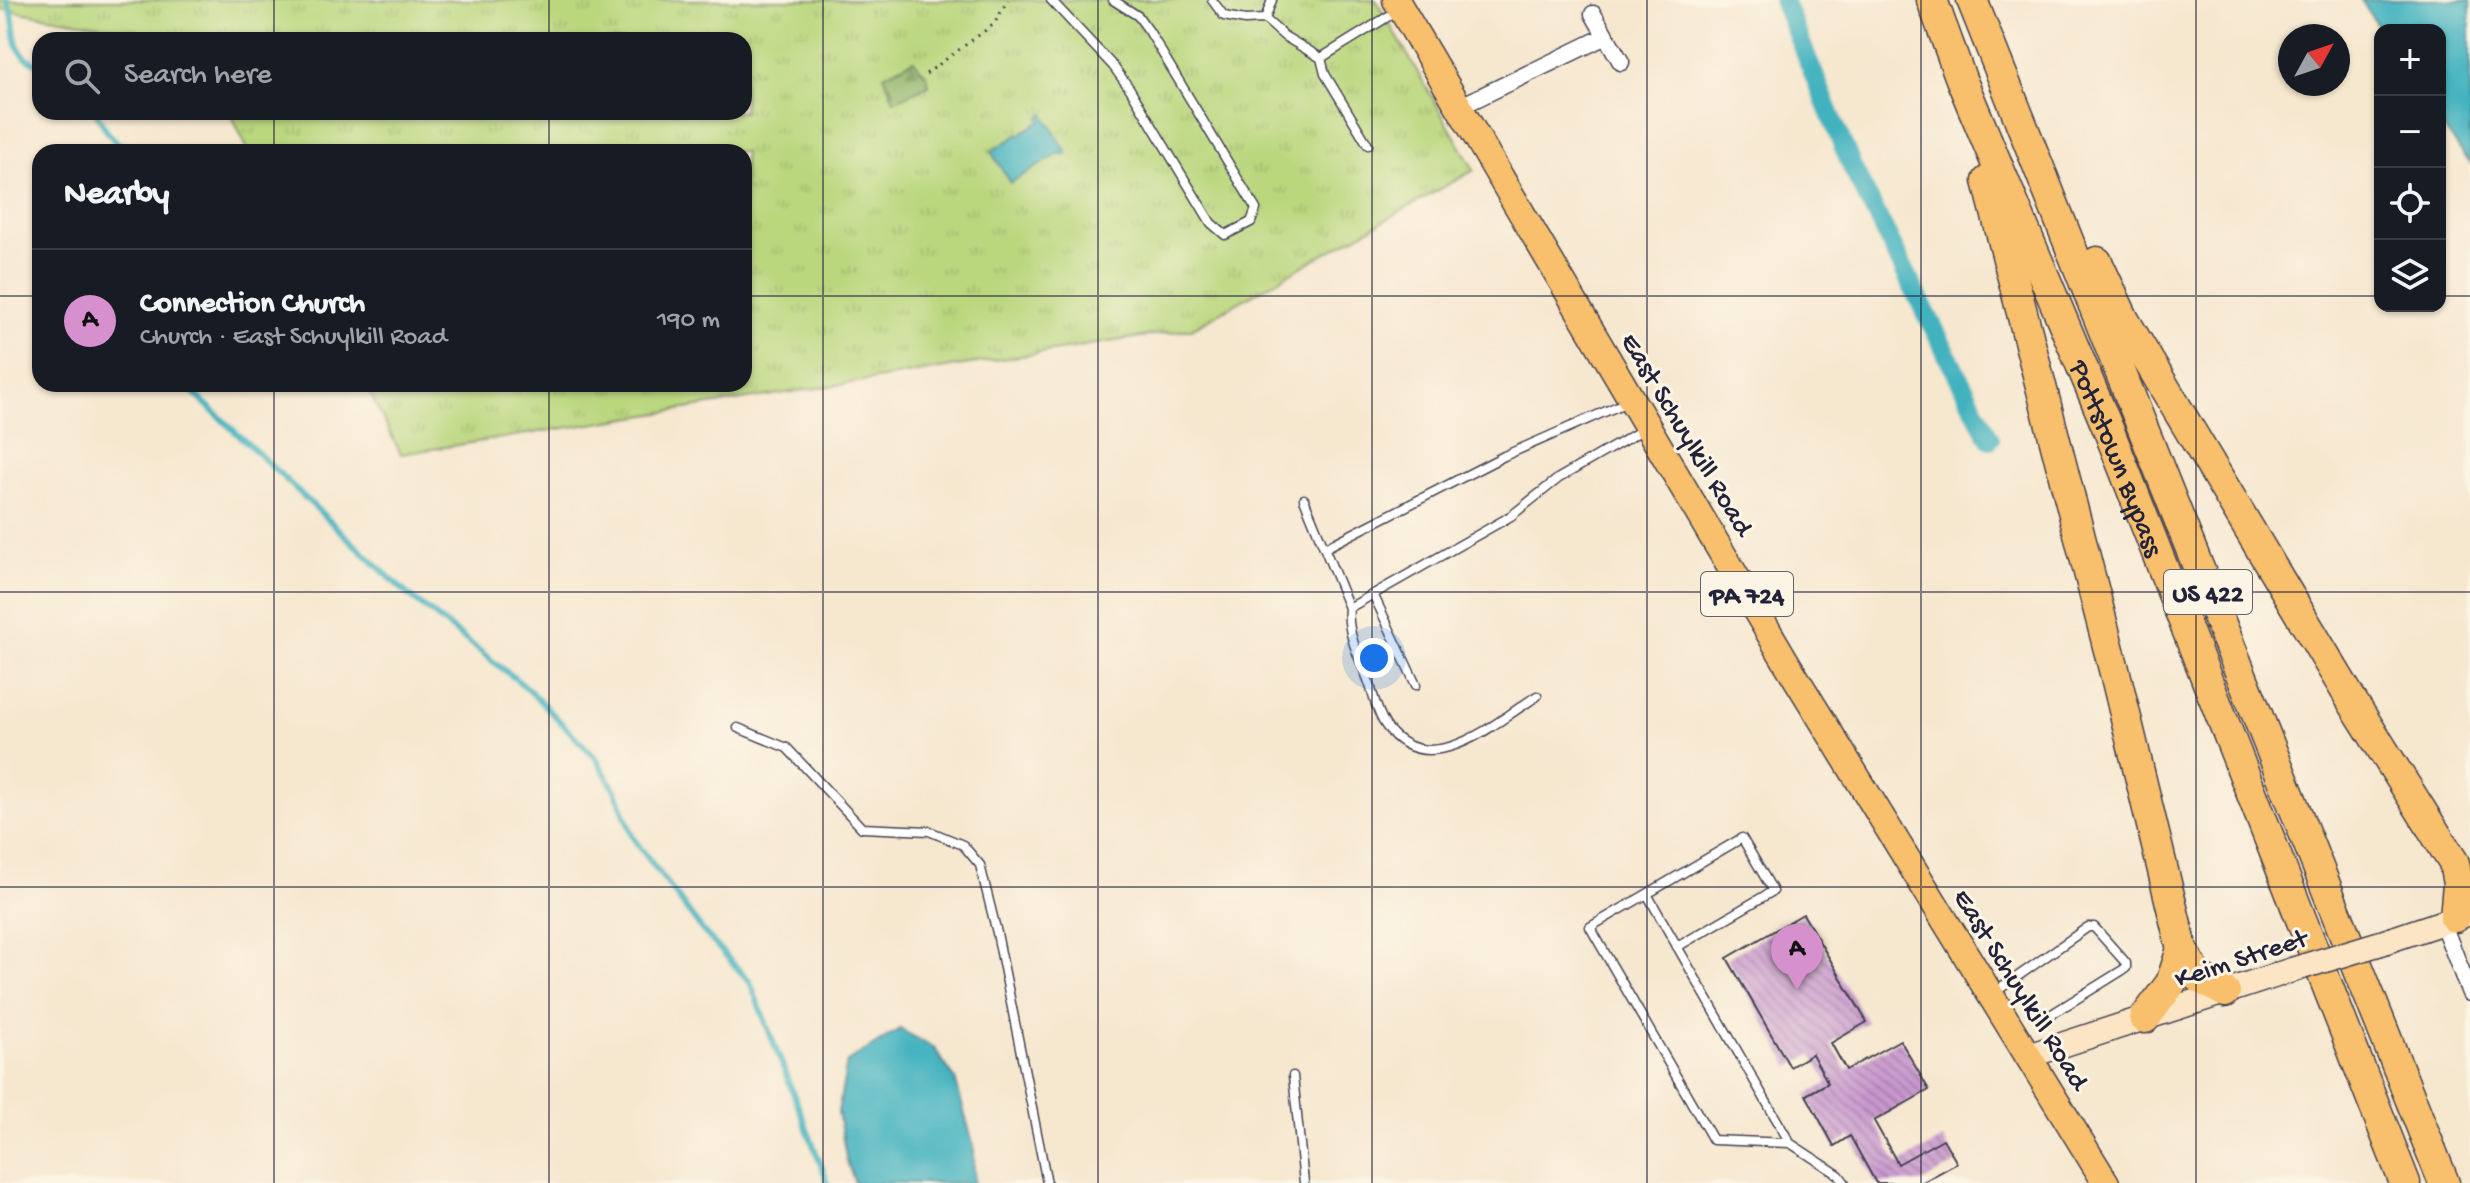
<!DOCTYPE html>
<html lang="en">
<head>
<meta charset="utf-8">
<style>
	body { margin:0; font-family:"Gochi Hand",sans-serif; background:#20242c; color:#f1f3f6 }
	.controls { position:absolute; right:24px; top:24px; display:grid; overflow:hidden; border-radius:16px; box-shadow:0 2px 6px #0004 }
	.controls button { width:72px; height:72px; display:grid; place-items:center; padding:0; border:0; border-bottom:2px solid #363941; background:#171b24; color:#f1f3f6; font:40px sans-serif }
	.compass { position:absolute; left:2278px; top:24px; width:72px; height:72px; border-radius:50%; background:#171b24; box-shadow:0 2px 6px #0004; rotate:50deg }
	.you { position:absolute; left:1374px; top:658px; width:28px; height:28px; margin:-20px; border:6px solid #fff; border-radius:50%; background:#1a73e8; box-shadow:0 0 0 12px #1a73e833 }
	.badge { display:grid; place-items:center; width:52px; height:52px; border-radius:50%; background:#d690ce; color:#111; font-size:26px; font-weight:700 }
	.pin { position:absolute; translate:-50% -66px; filter:drop-shadow(0 2px 4px #0008) }
	.pin::after { content:''; position:absolute; top:42px; width:28px; height:24px; background:inherit; clip-path:polygon(0 0,100% 0,50% 100%) }
	.list { margin:0; padding:0; list-style:none }
	h2 { display:flex; justify-content:space-between; align-items:center; height:104px; margin:0; padding:0 32px; font-size:34px }
	h2 small { font-size:26px; font-weight:400; color:#9ea1a6 }
	.list li { display:grid; grid-template-columns:52px 1fr auto; gap:24px; align-items:center; box-sizing:border-box; height:144px; padding:0 32px; border-top:2px solid #363941 }
	.list b { display:block; font-size:30px; white-space:nowrap }
	.list p { margin:0; font-size:26px; white-space:nowrap; color:#9ea1a6 }
	.list em { font-size:26px; font-style:normal; color:#9ea1a6 }
	.icon { flex:none; width:44px; height:44px; fill:none; stroke:currentColor; stroke-width:2; stroke-linecap:round; stroke-linejoin:round }
	.map { position:relative; flex:none; width:2470px; height:1183px; overflow:hidden }
	.search { position:absolute; background:#171b24; box-shadow:0 2px 6px #0004; left:32px; top:32px; width:720px; height:88px; display:flex; align-items:center; gap:20px; box-sizing:border-box; padding:0 28px; border-radius:24px; color:#9ea1a6; font-size:30px }
	.panel { position:absolute; background:#171b24; box-shadow:0 2px 6px #0004; left:32px; top:144px; width:720px; height:248px; border-radius:24px }
	.map>svg:first-child { display:block }
	.grass { fill:url(#grass-tufts); stroke:#6e7c5c; stroke-width:2 }
	.forest { fill:url(#forest-firs); stroke:#5a6d54; stroke-width:2 }
	.water { fill:#43b2bf; stroke:#326a7d; stroke-width:2 }
	.lines { fill:none; stroke-linecap:round; stroke-linejoin:round }
	.stream { stroke:#43b2bf; stroke-width:6 }
	.canal { stroke:#43b2bf; stroke-width:20 }
	.building { fill:url(#building-back-hatch) }
	.lane-casing { stroke:#424051; stroke-width:11 }
	.street-casing { stroke:#424051; stroke-width:19 }
	.secondary-casing { stroke:#424051; stroke-width:27 }
	.primary-casing { stroke:#424051; stroke-width:29 }
	.highway-casing { stroke:#424051; stroke-width:33 }
	.path { stroke:#424051; stroke-width:3; stroke-dasharray:2 6; stroke-linecap:butt }
	.lane { stroke:#fff; stroke-width:8 }
	.street { stroke:#fff; stroke-width:16 }
	.secondary { stroke:#fce5c4; stroke-width:24 }
	.primary { stroke:#f8bf6c; stroke-width:26 }
	.highway { stroke:#f8bf6c; stroke-width:30 }
	.secondary-bridge-casing { stroke:#424051; stroke-width:27; stroke-linecap:butt }
	.secondary-bridge { stroke:#fce5c4; stroke-width:24 }
	.grid { fill:none; stroke:#22223b; stroke-width:2; stroke-opacity:0.55 }
	.labels { text-anchor:middle; stroke-width:6; stroke-linejoin:round; paint-order:stroke }
	.shield { fill:#fcf5e5; stroke:#63616e; stroke-width:2 }
	.shield-label { font-size:26px; font-weight:bold; fill:#22223b }
	.street-label { font-size:28px; fill:#22223b; stroke:#fcf5e5 }
</style>
</head>
<body>
<div class="map">
<svg width="2470" height="1183" viewBox="0 0 2470 1183">
	<defs>
		<pattern id="grass-tufts" width="24" height="20" patternUnits="userSpaceOnUse" patternTransform="scale(2)"><rect width="24" height="20" fill="#bad77e"/><path d="M3 7l-1-3M5 7V3M7 7l1-3M15 17l-1-3M17 17v-4M19 17l1-3" fill="none" stroke="#a0b86e"/></pattern>
		<pattern id="forest-firs" width="22" height="20" patternUnits="userSpaceOnUse" patternTransform="scale(2)"><rect width="22" height="20" fill="#93b86d"/><path d="M5 1l3.5 6h-7zM16 11l3.5 6h-7z" fill="#78955b"/></pattern>
		<pattern id="building-back-hatch" width="6" height="6" patternUnits="userSpaceOnUse" patternTransform="scale(2)"><rect width="6" height="6" fill="#c897ce"/><path d="M-1 5l2 2M0 0l6 6M5-1l2 2" fill="none" stroke="#a27ba8"/></pattern>
	</defs>
	<rect width="100%" height="100%" fill="#fcf5e5"/>
	<filter id="ink" filterUnits="userSpaceOnUse"><feTurbulence type="fractalNoise" baseFrequency=".0125" numOctaves="2"/><feDisplacementMap in="SourceGraphic" scale="16" xChannelSelector="R" yChannelSelector="G"/><feConvolveMatrix kernelMatrix="1 2 1 2 8 2 1 2 1" color-interpolation-filters="sRGB"/></filter>
	<filter id="wash" filterUnits="userSpaceOnUse"><feTurbulence type="fractalNoise" baseFrequency=".006" numOctaves="4" result="noise"/><feDisplacementMap in="SourceGraphic" scale="32" xChannelSelector="R" yChannelSelector="G"/><feGaussianBlur stdDeviation="1.8" result="paint"/><feColorMatrix in="noise" values="0 0 0 0 0 0 0 0 0 0 0 0 0 0 0 0 0 1.4 0 .05"/><feComposite in="paint" operator="in"/></filter>
	<g filter="url(#wash)">
		<rect width="100%" height="100%" fill="#f6e7cf"/>
		<path class="grass" d="M0,0H1376L1474,170L1191,329L401,454L365,384H744V152H249L230,112H744V40H152L137,31L0,9Z"/>
		<path class="forest" d="M914,60L919,68L926,74L929,85L894,101L884,75Z"/>
		<path class="water" d="M2361,0H2470V163L2440,123V30H2380Z
			M1044,114L1067,153L1063,155L1061,153L1010,183L991,151L1041,121L1039,117Z
			M900,1029L934,1048L955,1079L974,1147V1183H855L847,1162L838,1112L847,1062Z"/>
		<g class="lines">
			<path class="stream" d="M6,0C22,24 3,51 40,65
				M96,112C105,131 112,141 131,152
				M181,384L192,391L406,593L527,688L596,758L617,794L633,838L702,930L750,982L828,1183"/>
			<path class="canal" d="M1783,0L1852,167L1990,439"/>
		</g>
		<g id="blocks">
			<path class="building" d="M1803,914L1867,1022L1831,1043L1846,1070L1900,1040L1929,1090L1874,1121L1898,1164L1943,1139L1957,1163L1921,1183H1876L1850,1136L1834,1146L1806,1095L1828,1083L1812,1054L1790,1067L1727,958Z"/>
		</g>
	</g>
	<g filter="url(#ink)">
		<use href="#blocks" fill-opacity="0" stroke="#424051" stroke-width="2"/>
		<g class="lines">
			<g class="lane-casing">
				<path id="lane" d="M1051,0L1113,66L1130,89L1211,223L1225,235L1251,222L1256,209L1149,31L1138,16L1113,0
					M1212,0L1224,16L1245,20L1265,19L1284,36L1321,58
					M1265,19L1272,0
					M1368,145L1325,74L1321,58L1397,11
					M1304,499L1349,608L1511,516L1559,478L1644,429
					M1325,548L1504,456L1627,402
					M1373,594L1416,685
					M1349,608C1346,634 1361,661 1370,685C1374,699 1378,714 1386,726C1428,784 1496,722 1537,696
					M738,728L787,748L862,828L929,831L963,845L980,865L997,933L1047,1183
					M1647,894L1742,838L1773,891L1677,947
					M1994,993L2088,927H2094L2126,963V968L2052,1014
					M1293,1076L1304,1183
					M1790,1143L1713,1140L1590,927L1647,894L1790,1143L1839,1175L1845,1183"/>
			</g>
			<g class="street-casing">
				<path id="street" d="M1593,14L1621,62
					M1459,107L1606,36
					M2442,922L2470,993"/>
			</g>
			<g class="secondary-casing">
				<path id="secondary" d="M2381,943L2470,913
					M2028,1056L2292,970"/>
			</g>
			<g class="primary-casing">
				<path id="primary" d="M1396,0L1788,665L2106,1183"/>
			</g>
			<g class="highway-casing">
				<g id="highway">
					<path id="s1" d="M1932,0L1961,79L2109,431L2405,1183"/>
					<path d="M1972,0L2444,1183"/>
					<path d="M1988,181L2117,681L2182,949L2198,977L2225,992"/>
					<path d="M2097,262L2124,320L2352,701L2454,863L2458,884L2455,917"/>
					<path d="M2145,1018L2171,983L2182,949"/>
				</g>
			</g>
			<path class="path" d="M926,74L994,24L1008,0"/>
			<use href="#lane" class="lane"/>
			<use href="#street" class="street"/>
			<use href="#secondary" class="secondary"/>
			<use href="#primary" class="primary"/>
			<use href="#highway" class="highway"/>
			<g class="secondary-bridge-casing">
				<path id="secondary-bridge" d="M2292,970L2381,943"/>
			</g>
			<use href="#secondary-bridge" class="secondary-bridge"/>
		</g>
	</g>
	<path class="grid" d="M274,0V40M549,0V40M823,0V1183M1098,0V1183M1372,0V1183M1647,0V1183M1921,0V1183M2196,0V1183M274,112V152M549,112V152M0,296H40M744,296H2380M2440,296H2470M274,384V1183M549,384V1183M0,592H2470M0,887H2470"/>
	<g class="labels">
		<g class="shield">
			<rect x="2164" y="570" width="88" height="44" rx="6"/>
			<rect x="1701" y="572" width="92" height="44" rx="6"/>
		</g>
		<g class="shield-label">
			<text x="2208" y="601">US 422</text>
			<text x="1747" y="603">PA 724</text>
		</g>
		<g class="street-label">
			<text transform="translate(1689 433) rotate(59)" y="10">East Schuylkill Road</text>
			<text dy="10" stroke="none"><textPath href="#s1" startOffset="494">Pottstown Bypass</textPath></text>
			<text transform="translate(2240 956) rotate(-18)" y="10">Keim Street</text>
			<text transform="translate(2023 988) rotate(58)" y="10">East Schuylkill Road</text>
		</g>
	</g>
</svg>
<div class="controls">
<button>+</button>
<button>−</button>
<button><svg class="icon" aria-label="locate" viewBox="0 0 24 24"><circle cx="12" cy="12" r="6"/><path d="M12 2v4M12 18v4M2 12h4M18 12h4"/></svg></button>
<button><svg class="icon" aria-label="layers" viewBox="0 0 24 24"><path d="M12 4l9 5-9 5-9-5zM3 14l9 5 9-5"/></svg></button>
</div>
<svg class="compass" viewBox="-18 -18 36 36"><path d="M0-13l5 13h-10z" fill="#e53935"/><path d="M0 13l5-13h-10z" fill="#9ea1a6"/></svg>
<div class="you"></div>
<div class="pin badge" style="left:1797px;top:990px">A</div>
<div class="search"><svg class="icon" aria-label="search" viewBox="0 0 24 24"><circle cx="10" cy="10" r="6"/><path d="M15 15l6 6"/></svg>Search here</div>
<section class="panel">
<h2>Nearby<small></small></h2>
<ul class="list">
<li><span class="badge">A</span><div><b>Connection Church</b><p>Church · East Schuylkill Road</p></div><em>190 m</em></li>
</ul>
</section>
</div>
</body>
</html>
